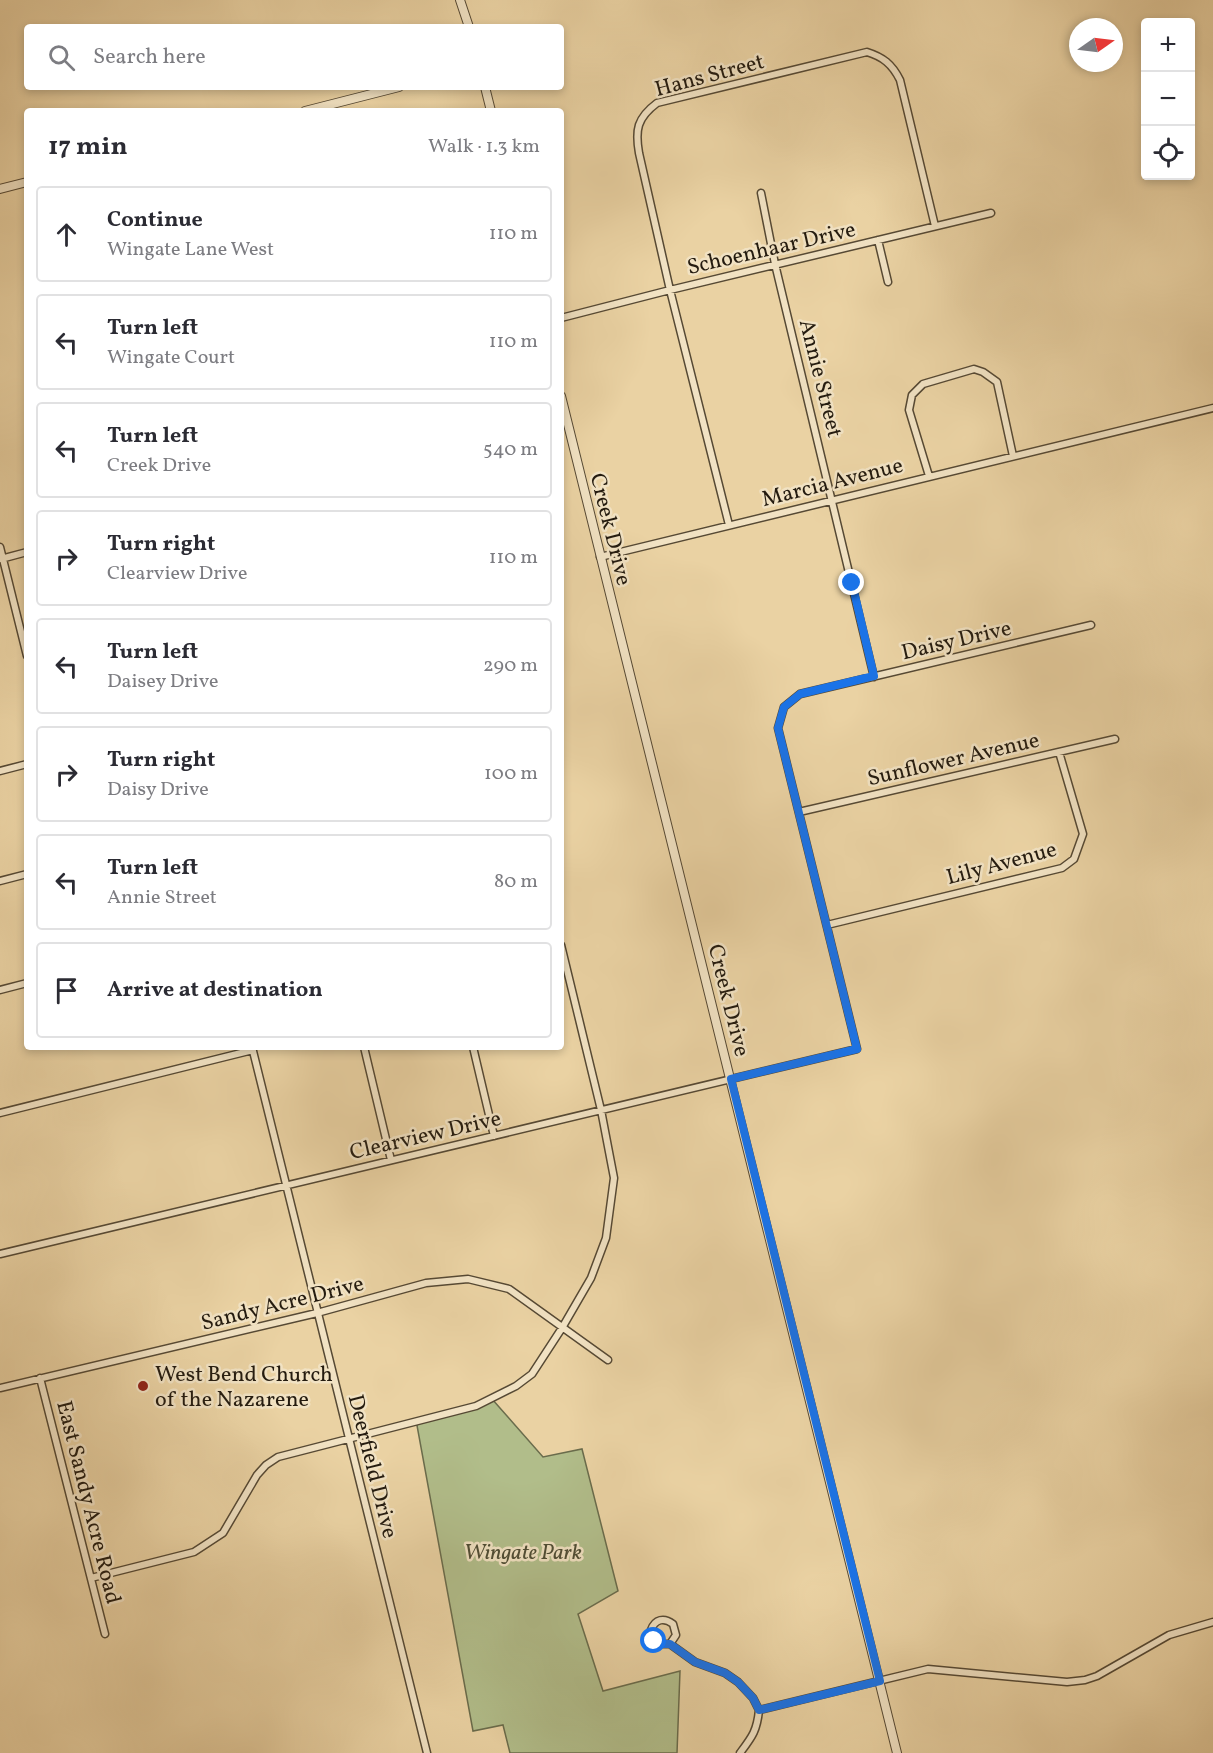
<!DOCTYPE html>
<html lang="en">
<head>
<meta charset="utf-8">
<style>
	body { margin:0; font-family:Vollkorn,serif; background:#f7f7f7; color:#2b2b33 }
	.controls { position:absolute; right:18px; top:18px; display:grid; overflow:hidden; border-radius:6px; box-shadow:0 3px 9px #0003 }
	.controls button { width:54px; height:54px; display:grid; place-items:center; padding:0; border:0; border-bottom:2px solid #e1e1e2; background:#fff; color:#2b2b33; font:30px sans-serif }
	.compass { position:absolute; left:1069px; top:18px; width:54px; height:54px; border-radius:50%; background:#fff; box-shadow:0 3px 9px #0003; rotate:76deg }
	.stop { position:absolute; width:18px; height:18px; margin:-14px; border:4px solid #1a73e8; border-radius:50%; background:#fff }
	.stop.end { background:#1a73e8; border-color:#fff; box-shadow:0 2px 6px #0008 }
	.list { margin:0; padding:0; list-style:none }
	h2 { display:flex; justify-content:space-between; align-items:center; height:78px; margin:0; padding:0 24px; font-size:26px }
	h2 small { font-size:20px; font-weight:400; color:#7c7c81 }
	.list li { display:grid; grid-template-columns:39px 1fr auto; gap:18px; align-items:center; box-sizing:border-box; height:96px; margin:0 12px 12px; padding:0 12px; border:2px solid #e1e1e2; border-radius:6px }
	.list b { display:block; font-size:22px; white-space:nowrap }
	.list p { margin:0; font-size:20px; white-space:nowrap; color:#7c7c81 }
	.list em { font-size:20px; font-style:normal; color:#7c7c81 }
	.icon { flex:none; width:33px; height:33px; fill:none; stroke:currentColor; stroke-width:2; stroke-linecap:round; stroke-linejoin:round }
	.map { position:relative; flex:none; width:1213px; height:1753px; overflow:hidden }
	.search { position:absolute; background:#fff; box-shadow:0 3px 9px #0003; left:24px; top:24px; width:540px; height:66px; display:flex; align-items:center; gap:15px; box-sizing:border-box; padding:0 21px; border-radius:6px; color:#7c7c81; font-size:22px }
	.panel { position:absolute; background:#fff; box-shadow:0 3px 9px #0003; left:24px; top:108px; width:540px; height:942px; border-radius:6px }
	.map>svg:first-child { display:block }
	.green { fill:#b1bd8a; stroke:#6a6c4c; stroke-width:1.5 }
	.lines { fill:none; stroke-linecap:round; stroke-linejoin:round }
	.minor-casing { stroke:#564934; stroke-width:9 }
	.tertiary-casing { stroke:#564934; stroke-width:10 }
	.minor { stroke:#f1e2c3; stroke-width:6 }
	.tertiary { stroke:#f1e2c3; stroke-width:8 }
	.route { stroke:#1a73e8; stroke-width:8 }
	.poi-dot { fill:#8f2418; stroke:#f1e2c3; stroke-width:2 }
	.labels { text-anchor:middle; stroke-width:5; stroke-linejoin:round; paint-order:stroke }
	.street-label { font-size:22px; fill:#241b0f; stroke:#f1e2c3 }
	.poi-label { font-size:22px; fill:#241b0f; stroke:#f1e2c3; text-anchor:start }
	.park-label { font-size:22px; font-style:italic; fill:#4e4c34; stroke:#f1e2c3 }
</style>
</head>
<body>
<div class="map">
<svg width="1213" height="1753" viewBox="0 0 1213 1753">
	<rect width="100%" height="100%" fill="#ead2a3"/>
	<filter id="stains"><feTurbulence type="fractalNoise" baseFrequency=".00333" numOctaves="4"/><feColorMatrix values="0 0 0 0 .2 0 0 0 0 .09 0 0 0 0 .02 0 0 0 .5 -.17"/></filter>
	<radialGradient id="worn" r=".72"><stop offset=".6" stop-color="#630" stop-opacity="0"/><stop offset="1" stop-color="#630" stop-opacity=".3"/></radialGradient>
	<path class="green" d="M492,1399L543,1457L582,1449L618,1591L578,1614L603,1691L680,1671L677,1753H510L503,1725L473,1731L416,1420Z"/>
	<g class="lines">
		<g class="minor-casing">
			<path id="minor" d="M761,193L775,264L874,677
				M878,240L888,282
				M561,318L670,290L991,213
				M929,476L909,410L912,395L923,384L974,369L983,372L997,382L1013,456
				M729,525L670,290L639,153C635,130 637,118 657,103L867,52C883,57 892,64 900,80L935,226
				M0,547L27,656
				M600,557L1213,408
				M1,559L27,552
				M0,771L27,764
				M799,812L1115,739
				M0,881L27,874
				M827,925L1062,868L1074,859L1083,834L1059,752
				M0,990L27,983
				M252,1047L427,1753
				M364,1047L391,1160
				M473,1047L494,1136
				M0,1113L253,1050
				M0,1254L857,1049L778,728L784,707L800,694L1091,625
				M40,1378L105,1634
				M0,1388L317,1313L426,1283L468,1279L509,1289L608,1360
				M91,1578L194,1552L223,1533L257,1475L266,1465L278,1457L476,1406L516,1386L532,1374L562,1328L591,1278L606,1238L614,1178L601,1110L561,945
				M670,1644L676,1635L673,1624C664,1617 655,1619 651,1630V1636L658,1644H670L695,1662L725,1673L738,1682L753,1698L759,1710
				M759,1710L928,1669L1067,1682L1085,1680L1097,1676L1169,1635L1213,1622
				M740,1753C752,1737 757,1731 759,1710"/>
		</g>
		<g class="tertiary-casing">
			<path id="tertiary" d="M460,0L469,27
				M485,87L491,111
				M305,111L399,87
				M0,189L27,182
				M561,396L897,1753"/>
		</g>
		<use href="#minor" class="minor"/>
		<use href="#tertiary" class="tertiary"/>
	</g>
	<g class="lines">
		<path class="route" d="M654,1641L658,1644H670L695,1662L725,1673L738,1682L753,1698L759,1710L880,1681L731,1079L857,1049L778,728L784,707L800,694L874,676L852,583"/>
	</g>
	<circle class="poi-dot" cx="143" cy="1386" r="6"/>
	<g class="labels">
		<g class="street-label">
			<text transform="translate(709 74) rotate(-15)" y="8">Hans Street</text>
			<text transform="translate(771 247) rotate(-13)" y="8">Schoenhaar Drive</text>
			<text transform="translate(822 378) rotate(76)" y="8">Annie Street</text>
			<text transform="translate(832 481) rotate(-14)" y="8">Marcia Avenue</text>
			<text transform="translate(612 529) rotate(76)" y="8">Creek Drive</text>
			<text transform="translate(956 639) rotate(-13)" y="8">Daisy Drive</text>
			<text transform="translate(953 758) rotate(-13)" y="8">Sunflower Avenue</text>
			<text transform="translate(1001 862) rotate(-15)" y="8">Lily Avenue</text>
			<text transform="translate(730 1000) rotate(76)" y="8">Creek Drive</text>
			<text transform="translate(425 1134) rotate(-13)" y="8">Clearview Drive</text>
			<text transform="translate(282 1302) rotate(-14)" y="8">Sandy Acre Drive</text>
			<text transform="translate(374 1466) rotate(76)" y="8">Deerfield Drive</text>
			<text transform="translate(90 1502) rotate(76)" y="8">East Sandy Acre Road</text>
		</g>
		<g class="poi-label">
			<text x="155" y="1381">West Bend Church<tspan x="155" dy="25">of the Nazarene</tspan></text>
		</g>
		<g class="park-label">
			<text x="523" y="1559">Wingate Park</text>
		</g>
	</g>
	<rect width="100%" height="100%" filter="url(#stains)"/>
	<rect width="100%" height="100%" fill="url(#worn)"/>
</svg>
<div class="controls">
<button>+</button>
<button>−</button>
<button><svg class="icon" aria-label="locate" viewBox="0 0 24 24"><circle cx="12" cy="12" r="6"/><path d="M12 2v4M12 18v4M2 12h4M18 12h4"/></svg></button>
</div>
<svg class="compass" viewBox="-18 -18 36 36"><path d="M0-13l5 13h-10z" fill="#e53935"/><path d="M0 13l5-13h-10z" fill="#7c7c81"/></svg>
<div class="stop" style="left:654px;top:1641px"></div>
<div class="stop end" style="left:852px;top:583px"></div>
<div class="search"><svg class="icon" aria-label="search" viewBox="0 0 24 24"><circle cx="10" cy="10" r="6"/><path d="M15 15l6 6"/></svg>Search here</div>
<section class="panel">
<h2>17 min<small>Walk · 1.3 km</small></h2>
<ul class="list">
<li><svg class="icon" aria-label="ahead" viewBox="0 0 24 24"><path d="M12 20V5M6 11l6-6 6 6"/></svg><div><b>Continue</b><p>Wingate Lane West</p></div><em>110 m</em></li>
<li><svg class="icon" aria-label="left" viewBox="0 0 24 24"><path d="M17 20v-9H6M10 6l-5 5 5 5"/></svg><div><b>Turn left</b><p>Wingate Court</p></div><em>110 m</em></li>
<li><svg class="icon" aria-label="left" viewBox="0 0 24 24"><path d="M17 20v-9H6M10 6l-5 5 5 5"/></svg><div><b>Turn left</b><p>Creek Drive</p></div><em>540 m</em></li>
<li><svg class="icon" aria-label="right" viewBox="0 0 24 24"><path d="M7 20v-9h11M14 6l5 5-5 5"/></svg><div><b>Turn right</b><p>Clearview Drive</p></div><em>110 m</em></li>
<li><svg class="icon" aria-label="left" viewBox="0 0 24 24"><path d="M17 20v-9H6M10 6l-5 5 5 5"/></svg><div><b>Turn left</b><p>Daisey Drive</p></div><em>290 m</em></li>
<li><svg class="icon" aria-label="right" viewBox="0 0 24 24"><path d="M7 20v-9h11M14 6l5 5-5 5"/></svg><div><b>Turn right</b><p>Daisy Drive</p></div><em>100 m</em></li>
<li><svg class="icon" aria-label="left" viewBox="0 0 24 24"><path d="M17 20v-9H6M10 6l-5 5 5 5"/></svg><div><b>Turn left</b><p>Annie Street</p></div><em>80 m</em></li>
<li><svg class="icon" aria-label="arrive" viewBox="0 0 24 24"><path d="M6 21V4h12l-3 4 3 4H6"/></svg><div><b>Arrive at destination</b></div></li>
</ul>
</section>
</div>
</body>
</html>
